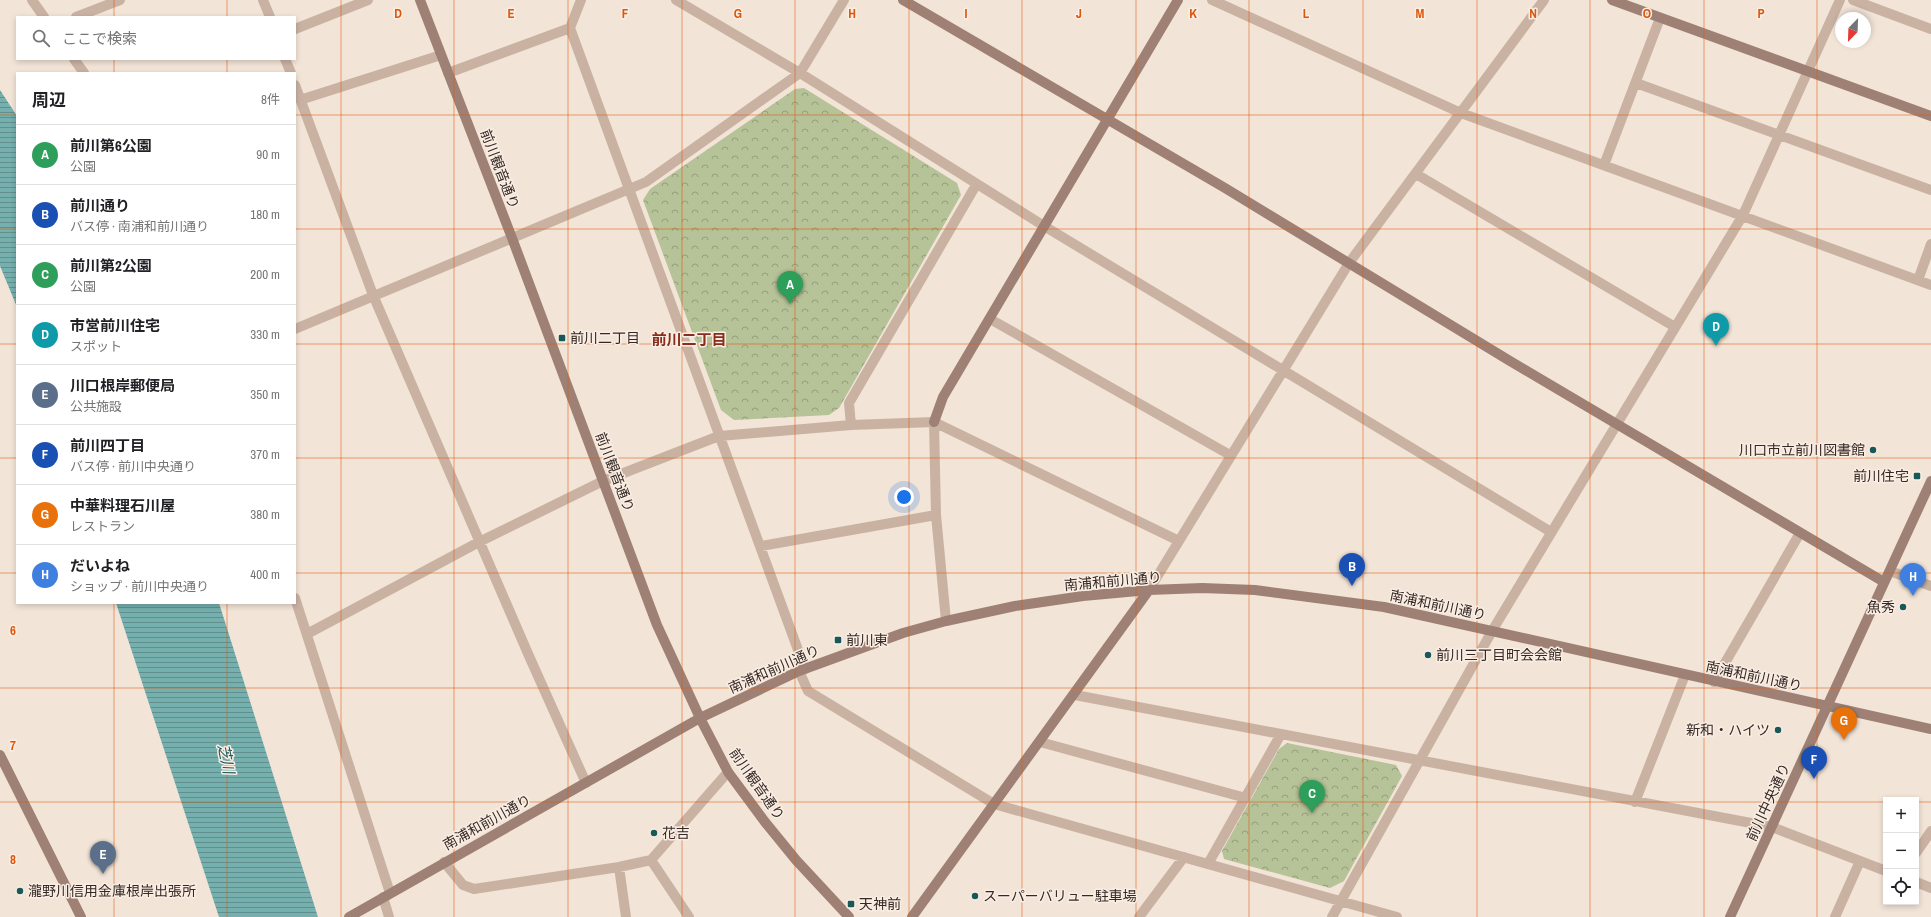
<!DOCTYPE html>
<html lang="ja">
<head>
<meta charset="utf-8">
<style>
	body { margin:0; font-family:"Archivo Narrow","Noto Sans JP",sans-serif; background:#f2f2f2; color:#202124 }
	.controls { position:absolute; right:12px; bottom:12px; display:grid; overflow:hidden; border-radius:0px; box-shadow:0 2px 6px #0003 }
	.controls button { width:36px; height:36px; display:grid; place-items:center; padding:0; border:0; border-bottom:1px solid #e0e0e0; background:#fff; color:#202124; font:20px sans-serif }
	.compass { position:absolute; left:1835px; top:12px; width:36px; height:36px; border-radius:50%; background:#fff; box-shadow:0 2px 6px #0003; rotate:203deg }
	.you { position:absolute; left:904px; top:497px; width:14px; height:14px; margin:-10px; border:3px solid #fff; border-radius:50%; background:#1a73e8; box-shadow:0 0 0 6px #1a73e833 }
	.badge { display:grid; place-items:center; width:26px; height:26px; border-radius:50%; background:#195858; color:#fff; font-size:13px; font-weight:700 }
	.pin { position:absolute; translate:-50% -33px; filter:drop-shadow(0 1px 2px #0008) }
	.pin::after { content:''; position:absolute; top:21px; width:14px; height:12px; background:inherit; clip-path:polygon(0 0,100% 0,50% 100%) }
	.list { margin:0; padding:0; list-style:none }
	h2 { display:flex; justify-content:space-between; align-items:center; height:52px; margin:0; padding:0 16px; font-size:17px }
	h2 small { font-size:13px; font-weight:400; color:#757577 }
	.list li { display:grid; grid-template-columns:26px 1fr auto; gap:12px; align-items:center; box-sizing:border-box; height:60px; padding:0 16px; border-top:1px solid #e0e0e0 }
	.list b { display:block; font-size:15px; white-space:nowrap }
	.list p { margin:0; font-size:13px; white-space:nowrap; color:#757577 }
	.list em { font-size:13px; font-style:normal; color:#757577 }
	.icon { flex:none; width:22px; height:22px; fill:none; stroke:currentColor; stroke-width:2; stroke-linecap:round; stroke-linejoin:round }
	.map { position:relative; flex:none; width:1931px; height:917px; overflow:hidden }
	.search { position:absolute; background:#fff; box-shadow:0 2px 6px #0003; left:16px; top:16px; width:280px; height:44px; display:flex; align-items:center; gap:10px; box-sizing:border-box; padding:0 14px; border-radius:0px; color:#757577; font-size:15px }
	.panel { position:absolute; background:#fff; box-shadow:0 2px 6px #0003; left:16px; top:72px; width:280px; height:532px; border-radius:0px }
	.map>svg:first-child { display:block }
	.park { fill:url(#park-crowns) }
	.water { fill:url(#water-rules) }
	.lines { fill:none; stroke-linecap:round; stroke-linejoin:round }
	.street { stroke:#cab2a3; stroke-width:10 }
	.secondary { stroke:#9e8174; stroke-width:10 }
	.grid { fill:none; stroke:#df570d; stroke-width:1; stroke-opacity:0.55 }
	.poi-dot { fill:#195858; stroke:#faeee4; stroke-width:1.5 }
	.labels { text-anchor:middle; stroke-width:3; stroke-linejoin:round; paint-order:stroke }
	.street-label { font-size:14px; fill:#352925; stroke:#faeee4 }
	.poi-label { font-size:14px; fill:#352925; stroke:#faeee4; text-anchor:start }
	.neighbourhood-label { font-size:15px; font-weight:bold; fill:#882d1b; stroke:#faeee4 }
	.water-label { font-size:15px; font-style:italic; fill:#195858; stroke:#faeee4 }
	.grid-label { font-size:13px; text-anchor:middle; font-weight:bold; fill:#df570d; stroke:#faeee4; stroke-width:3; stroke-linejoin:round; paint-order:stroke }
</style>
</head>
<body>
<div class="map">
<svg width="1931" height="917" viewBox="0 0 1931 917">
	<defs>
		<pattern id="park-crowns" width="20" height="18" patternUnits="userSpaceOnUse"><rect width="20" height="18" fill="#b6c297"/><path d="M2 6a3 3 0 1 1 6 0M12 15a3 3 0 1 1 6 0" fill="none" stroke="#959e7b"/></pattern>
		<pattern id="water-rules" width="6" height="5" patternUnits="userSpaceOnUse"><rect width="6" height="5" fill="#75b0ae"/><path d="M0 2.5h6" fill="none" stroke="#618f8d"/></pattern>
	</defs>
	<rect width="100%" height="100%" fill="#f2e4d7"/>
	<path class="park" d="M804,88L957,183L961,195L839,408L829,415L734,420L721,410L643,200L650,189L795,89Z
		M1287,743L1396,765L1402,776L1344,881L1330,888L1224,859L1222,851L1279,749Z"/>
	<path class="water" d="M0,90L17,116V307L0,266Z
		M116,603H219L318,917H219Z"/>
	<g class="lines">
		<path class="street" d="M32,0L44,17
			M263,0L270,17
			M676,0L800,73L1044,226L1551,532
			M1212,0L1461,113L1931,285
			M1853,0L1931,29
			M76,17L120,0
			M570,28L805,669
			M295,29L368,0
			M74,59L84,73
			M285,59L291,73
			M448,73L570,28L581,0
			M1636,83L1931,190
			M295,85L373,295L529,656L586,783
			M300,100L441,55
			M1604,165L1660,18
			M1416,174L1675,327
			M1918,280L1931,244
			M990,319L1230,455
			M295,329L646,182L800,73L844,0
			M934,422L936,515L946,621
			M851,425L849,403L976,185
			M761,546L936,515
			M1890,571L1931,586
			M1149,590L1349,263L1544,0
			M295,598L390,893
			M307,634L479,542L603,481L719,436L851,425L934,422L1179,541
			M799,671L808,691L994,804L1397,917
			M1714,682L1800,533
			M1075,695L1772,827L1886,871
			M1040,742L1246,798
			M1635,802L1685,675
			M1916,853L1931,831
			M651,860L689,917
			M444,862L463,885L474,889L619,867L651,860L728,772
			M1208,864L1281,734
			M619,867L626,917
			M1916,882L1931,888
			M383,897L389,917
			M1139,917L1184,857
			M1332,917L1492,631L1743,215L1840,0
			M1835,917L1860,861"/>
		<path class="secondary" d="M420,0L512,238L657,625L700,718L728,772L765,822L796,860L849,917
			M903,0L1225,188L1510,361L1884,582
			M1612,0L1931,116
			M934,422L943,397L1178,0
			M0,755L81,917
			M349,917L700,718L799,671L903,633L946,621L1015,606L1083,596L1149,590L1202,588L1255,590L1384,607L1931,729
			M912,917L1149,590
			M1730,917L1931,481"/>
	</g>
	<path class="grid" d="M114,0V17M227,0V17M341,0V917M454,0V917M568,0V917M682,0V917M795,0V917M909,0V917M1022,0V917M1136,0V917M1249,0V917M1363,0V917M1477,0V917M1590,0V917M1704,0V917M1817,0V917M114,59V73M227,59V73M0,115H17M295,115H1931M0,229H17M295,229H1931M0,344H17M295,344H1931M0,458H17M295,458H1931M0,573H17M295,573H1931M114,603V917M227,603V917M0,688H1931M0,802H1886M1916,802H1931"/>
	<g class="poi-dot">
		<rect x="558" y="334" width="8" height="8" rx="2"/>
		<circle cx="1873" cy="450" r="4"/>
		<rect x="1913" y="472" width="8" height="8" rx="2"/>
		<circle cx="1903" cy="607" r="4"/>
		<rect x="834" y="636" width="8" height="8" rx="2"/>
		<circle cx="1428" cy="655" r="4"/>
		<circle cx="1778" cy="730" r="4"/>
		<circle cx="654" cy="833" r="4"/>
		<circle cx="20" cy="891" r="4"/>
		<circle cx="975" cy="896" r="4"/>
		<rect x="847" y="900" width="8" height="8" rx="2"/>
	</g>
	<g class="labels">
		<g class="street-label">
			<text transform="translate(500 169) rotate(69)" y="5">前川観音通り</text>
			<text transform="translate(615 472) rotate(69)" y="5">前川観音通り</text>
			<text transform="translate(1113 581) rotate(-5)" y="5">南浦和前川通り</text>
			<text transform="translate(1438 605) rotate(12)" y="5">南浦和前川通り</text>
			<text transform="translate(774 669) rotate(-24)" y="5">南浦和前川通り</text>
			<text transform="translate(1754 676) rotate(12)" y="5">南浦和前川通り</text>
			<text transform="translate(757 784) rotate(55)" y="5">前川観音通り</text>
			<text transform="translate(1768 802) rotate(-65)" y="5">前川中央通り</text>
			<text transform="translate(487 822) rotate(-29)" y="5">南浦和前川通り</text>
		</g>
		<g class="poi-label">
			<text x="570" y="343">前川二丁目</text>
			<text x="1865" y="455" text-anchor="end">川口市立前川図書館</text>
			<text x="1909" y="481" text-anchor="end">前川住宅</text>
			<text x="1895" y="612" text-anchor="end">魚秀</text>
			<text x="846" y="645">前川東</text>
			<text x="1436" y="660">前川三丁目町会会館</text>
			<text x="1770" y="735" text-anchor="end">新和・ハイツ</text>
			<text x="662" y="838">花吉</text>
			<text x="28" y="896">瀧野川信用金庫根岸出張所</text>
			<text x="983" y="901">スーパーバリュー駐車場</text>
			<text x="859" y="909">天神前</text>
		</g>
		<g class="neighbourhood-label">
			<text x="689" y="345">前川二丁目</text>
		</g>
		<g class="water-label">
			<text transform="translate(226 759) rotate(78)" y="5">芝川</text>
		</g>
	</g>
	<g class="grid-label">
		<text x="398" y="18">D</text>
		<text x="511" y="18">E</text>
		<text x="625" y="18">F</text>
		<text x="738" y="18">G</text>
		<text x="852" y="18">H</text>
		<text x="966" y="18">I</text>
		<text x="1079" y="18">J</text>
		<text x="1193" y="18">K</text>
		<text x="1306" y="18">L</text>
		<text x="1420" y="18">M</text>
		<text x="1533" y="18">N</text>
		<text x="1647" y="18">O</text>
		<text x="1761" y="18">P</text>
		<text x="13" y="635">6</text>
		<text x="13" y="750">7</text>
		<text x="13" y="864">8</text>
	</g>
</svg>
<div class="controls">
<button>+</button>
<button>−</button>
<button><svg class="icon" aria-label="locate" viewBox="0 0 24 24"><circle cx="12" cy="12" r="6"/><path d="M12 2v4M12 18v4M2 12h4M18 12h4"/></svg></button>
</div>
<svg class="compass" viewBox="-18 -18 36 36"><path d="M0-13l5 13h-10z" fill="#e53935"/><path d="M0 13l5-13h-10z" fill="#757577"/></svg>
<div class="you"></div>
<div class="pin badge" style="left:790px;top:304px;background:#2e9e5b">A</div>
<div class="pin badge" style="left:1352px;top:586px;background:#1a4fb4">B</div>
<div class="pin badge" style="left:1312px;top:813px;background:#2e9e5b">C</div>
<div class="pin badge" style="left:1716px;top:346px;background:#0f9aa8">D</div>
<div class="pin badge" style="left:103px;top:874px;background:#5c6f8a">E</div>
<div class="pin badge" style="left:1814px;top:779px;background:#1a4fb4">F</div>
<div class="pin badge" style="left:1844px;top:740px;background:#e8710a">G</div>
<div class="pin badge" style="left:1913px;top:596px;background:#3f7fe0">H</div>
<div class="search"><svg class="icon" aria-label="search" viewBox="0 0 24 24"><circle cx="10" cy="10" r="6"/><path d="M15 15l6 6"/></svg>ここで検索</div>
<section class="panel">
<h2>周辺<small>8件</small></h2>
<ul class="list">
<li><span class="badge" style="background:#2e9e5b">A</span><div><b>前川第6公園</b><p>公園</p></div><em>90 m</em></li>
<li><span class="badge" style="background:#1a4fb4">B</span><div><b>前川通り</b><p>バス停 · 南浦和前川通り</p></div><em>180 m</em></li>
<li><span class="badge" style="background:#2e9e5b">C</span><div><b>前川第2公園</b><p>公園</p></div><em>200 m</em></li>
<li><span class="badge" style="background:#0f9aa8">D</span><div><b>市営前川住宅</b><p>スポット</p></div><em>330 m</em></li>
<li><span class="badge" style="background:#5c6f8a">E</span><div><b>川口根岸郵便局</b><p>公共施設</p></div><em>350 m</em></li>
<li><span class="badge" style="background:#1a4fb4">F</span><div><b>前川四丁目</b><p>バス停 · 前川中央通り</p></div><em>370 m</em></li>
<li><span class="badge" style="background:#e8710a">G</span><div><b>中華料理石川屋</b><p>レストラン</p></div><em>380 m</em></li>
<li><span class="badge" style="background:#3f7fe0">H</span><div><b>だいよね</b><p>ショップ · 前川中央通り</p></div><em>400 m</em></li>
</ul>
</section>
</div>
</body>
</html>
